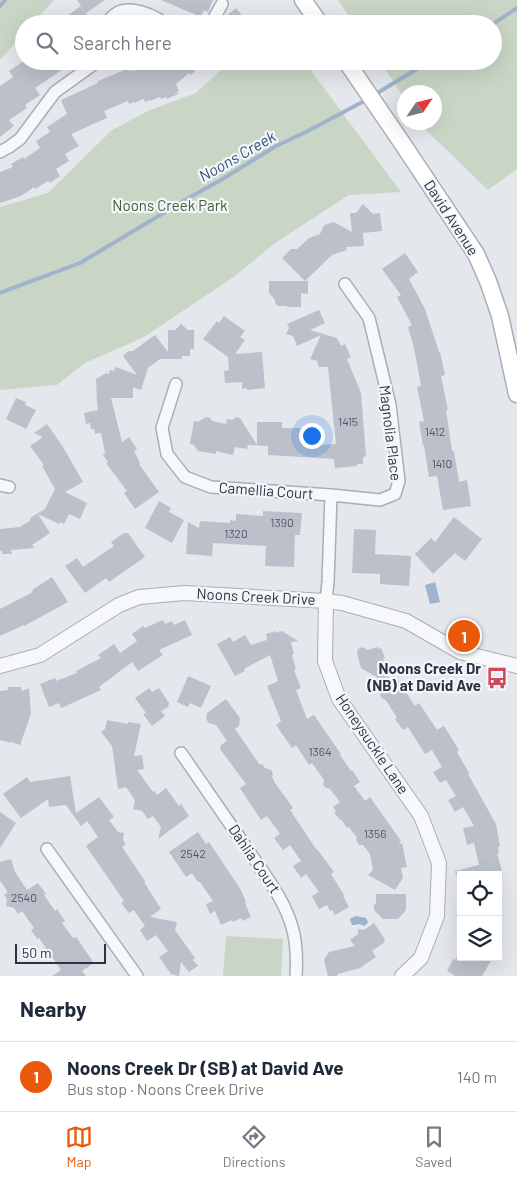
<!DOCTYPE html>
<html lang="en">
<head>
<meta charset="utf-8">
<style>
	body { margin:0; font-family:Barlow,sans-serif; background:#f6f6f7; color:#1f2937 }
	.controls { position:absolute; right:15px; bottom:15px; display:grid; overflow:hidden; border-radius:0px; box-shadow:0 5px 20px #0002 }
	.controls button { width:45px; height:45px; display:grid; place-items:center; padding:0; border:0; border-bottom:1px solid #e0e1e3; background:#fff; color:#1f2937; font:25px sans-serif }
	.compass { position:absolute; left:397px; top:85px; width:45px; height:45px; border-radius:50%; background:#fff; box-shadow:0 5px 20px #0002; rotate:55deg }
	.scale { position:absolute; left:15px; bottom:12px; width:91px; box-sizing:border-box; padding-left:5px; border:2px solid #2b3445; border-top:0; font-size:14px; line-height:18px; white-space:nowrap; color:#2b3445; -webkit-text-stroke:4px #f4f6f9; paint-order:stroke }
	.you { position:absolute; left:311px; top:435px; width:18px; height:18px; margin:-12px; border:4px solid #fff; border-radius:50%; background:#1a73e8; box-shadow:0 0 0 8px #1a73e833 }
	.badge { display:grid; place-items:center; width:32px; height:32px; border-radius:50%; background:#ea580c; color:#fff; font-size:16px; font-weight:700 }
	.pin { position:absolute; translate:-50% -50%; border:2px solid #fff; box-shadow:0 1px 5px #0006 }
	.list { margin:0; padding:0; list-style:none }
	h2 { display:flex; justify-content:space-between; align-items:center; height:65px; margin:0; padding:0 20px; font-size:21px }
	h2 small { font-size:16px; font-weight:400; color:#747a83 }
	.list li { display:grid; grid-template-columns:32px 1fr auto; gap:15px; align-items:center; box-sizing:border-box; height:70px; padding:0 20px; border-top:1px solid #e0e1e3 }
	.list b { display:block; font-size:19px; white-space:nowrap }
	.list p { margin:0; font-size:16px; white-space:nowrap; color:#747a83 }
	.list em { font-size:16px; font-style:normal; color:#747a83 }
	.icon { flex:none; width:28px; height:28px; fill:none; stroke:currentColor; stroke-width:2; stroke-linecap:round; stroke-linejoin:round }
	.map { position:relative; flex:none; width:517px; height:976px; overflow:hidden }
	.search { position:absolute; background:#fff; box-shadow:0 5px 20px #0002; left:15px; right:15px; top:15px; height:55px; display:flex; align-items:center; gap:12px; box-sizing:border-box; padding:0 18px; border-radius:28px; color:#747a83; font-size:19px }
	.sheet { height:135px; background:#fff }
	nav { display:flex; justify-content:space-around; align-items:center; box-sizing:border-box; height:70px; border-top:1px solid #e0e1e3; background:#fff; font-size:14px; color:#747a83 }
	nav a { display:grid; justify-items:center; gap:2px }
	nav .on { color:#ea580c }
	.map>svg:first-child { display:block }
	.green { fill:#c9d6c5 }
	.water { fill:#9fb4cc }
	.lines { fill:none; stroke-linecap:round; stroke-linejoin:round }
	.stream { stroke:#9fb4cc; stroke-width:4 }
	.building { fill:#bbc0ca }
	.minor-casing { stroke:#a9aeb7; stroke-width:14 }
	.tertiary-casing { stroke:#a9aeb7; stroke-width:16 }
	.secondary-casing { stroke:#a9aeb7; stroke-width:19 }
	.minor { stroke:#f7f8fa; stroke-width:11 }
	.tertiary { stroke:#f7f8fa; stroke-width:14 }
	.secondary { stroke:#fff; stroke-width:16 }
	.labels { text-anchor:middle; stroke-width:4.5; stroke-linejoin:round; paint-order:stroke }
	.number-label { font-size:12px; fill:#4f5766 }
	.park-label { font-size:15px; fill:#3f6138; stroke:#f4f6f9 }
	.street-label { font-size:15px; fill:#2b3445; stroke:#f4f6f9 }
	.poi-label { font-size:15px; font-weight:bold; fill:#2b3445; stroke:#f4f6f9; text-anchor:end }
	.water-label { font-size:16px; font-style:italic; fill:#34527a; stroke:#f4f6f9 }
</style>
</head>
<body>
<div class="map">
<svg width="517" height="976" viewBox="0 0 517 976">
	<rect width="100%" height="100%" fill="#e4e7ec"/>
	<path class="green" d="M0,0H54L32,24H24V33L0,60Z
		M338,0H517V169L488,190L427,131L421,123L434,122V92H404V98L380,61H493V24H354Z
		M232,61H304L401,192L349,195L275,243L235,276L144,337L85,363L57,385L0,390V207L48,193L112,130L150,110L196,93L224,67Z
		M226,936L283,939L281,976H223Z"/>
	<path class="water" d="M435,582L440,602L430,604L425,585Z
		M356,916L366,918L368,922L367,924L364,926L359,924L354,925H352L350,920L351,918Z"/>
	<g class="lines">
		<path class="stream" d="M0,6L5,0
			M493,24L517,8
			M374,95L430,61
			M0,293L80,263L192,196L221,180L276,146L306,132L368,99"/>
	</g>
	<path class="building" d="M77,0H105L86,13Z
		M161,0H213L208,12L204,10L201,17Z
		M81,6L93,24H73L67,16Z
		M236,8L249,24H237L224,18Z
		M24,61H75L35,88L40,95L25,105L27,108L9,120L14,126L0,137V86L13,77L9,71Z
		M169,61H204L197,67L198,68L191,75L189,73L176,84L179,91L177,92L178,94L167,99L166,97L161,99L160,97L150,101V100L145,102L144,99L134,103V102L129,104L128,101L104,111L107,118L71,134L79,146L65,154L69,161L56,169L60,176L50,183L48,181L35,189L34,187L21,196L0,203V172L13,167L11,164L23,157L24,159L40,148L36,141L50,132L47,127L67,114L61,100L98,83V81L127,69L129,71L133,70V71L144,67V70L148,68L149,69Z
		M363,204L373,214L380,213L382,231L363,233L364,246L346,247L347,250L332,255L305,281L282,258L291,249H297L309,238L320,234L324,225L334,222L352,232L350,213H356Z
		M405,253L418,272L409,279L425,309L439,352H440L445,375L441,376L448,410H446L452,451H454L459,482L467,480L471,506L443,510L437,476L429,477L424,445L423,446L419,422L424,421L417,387L421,386L414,348L408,327L412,325L397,297L401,295L382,269Z
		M269,281H308V294L301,293V307H287V306H278L275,303V300L269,293Z
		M319,310L325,323L310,330L337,338L341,346L345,344L351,357L347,359L361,393L366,456L363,457V464H357V466L335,468L334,459L268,455V446L248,445L247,449L235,447L233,455L216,451V454L198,451L194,445L190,444L194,421L198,422L206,417L210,418L212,421L226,424L227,419L232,420L236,417L240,418L257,445V422H282V428H314V438H317V445L336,444L328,367H319L317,361L310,359L321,335L297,346L293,336L286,334L289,328L287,324Z
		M224,316L245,331L240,337L245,340L235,354L262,352L265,388L247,390V388L242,389V382L225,383L224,371L229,370L228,357L203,339L217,321L219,323Z
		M181,324L188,330H194V349H190V356H182V359H160L148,368L141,390L133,387V398H111L122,442L129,437L137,449L134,451L140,463L139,464L159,492L135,509L124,493L127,491L106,463L108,462L103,455L105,453L101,433L95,434L94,429H91L90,423L86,424L84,413L98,410L97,403L96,379L106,373L109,374L110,370L114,371L116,367L137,375L123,356L129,351H133L155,335L168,352V330H175Z
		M16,398L26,402L25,405L36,410L26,429L6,419Z
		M47,424L63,447L83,482L65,492L87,503L80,519L69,514L64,524L60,522L59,524L38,514L50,533L32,545L34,548L11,550L12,554H2V551H0V529L20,527L31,520L30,518L45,509L55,489L42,466L44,465L30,446L43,437L34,433Z
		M159,501L171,508L169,512L184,520L172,543L145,528Z
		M263,511L302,513L300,535H295L294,567L265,566L266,546L213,543L212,556L186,554L188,522L199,528L200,521L230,523V520L236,521V514L263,516Z
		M454,517L482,539L465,561L455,553L433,574L415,554L431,538L435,542Z
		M354,529L376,530L375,554L411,556L409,586L380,584V574L352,573Z
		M124,533H128L145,557L109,582L106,578L85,593L65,566L77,558L83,567L114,546L111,542Z
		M52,577L68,602L24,626V625L0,636V609L33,592L32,590Z
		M163,620L165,624L172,621L174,625L185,620L192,635L159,650L163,655L138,671L132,662L99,687L101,690L79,700L61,708L59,703L49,707L40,684L55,678L56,681L77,673L76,671L101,658L98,655L114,644L120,653L137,641L132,634L143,626L145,628Z
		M276,631V633L282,631L298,641L291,642L294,654L292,655L296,669L294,670L301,688L296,690L307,719L314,715L341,754L340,755L351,771L352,770L360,782L354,786L365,801L370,797L401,841L399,842L400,844L402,843L407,867L401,868L403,878L395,890L368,875L373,870L370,854L363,845H359L356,840L357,838L349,827L347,828L341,819L340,820L334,812L336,811L333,807L340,802L330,789L326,788L323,785L324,780L312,763L309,765L296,745L292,748L276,725L281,721L267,686L278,681L270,655L244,669L245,671L235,676L217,644L230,637L233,642L245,635L251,645L267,640L266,634Z
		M363,647L367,650L378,647V649L381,648L385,658L383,659L391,684L398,680L415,706L419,703L437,730L444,726L459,750L457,752L469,773L468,774L496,824L500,846L498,847L499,853H497L503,875H456L455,871L479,865L474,843L467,845L463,828L474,826L463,807L455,812L448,800L456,796L446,780L440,783L433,772L442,767L432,750L425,754L408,727L403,730L395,719L397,718L386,700L383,699L380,696L381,691L390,685L361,668L357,653L358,649Z
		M188,676L211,686L201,708L190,703L188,707L177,702Z
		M8,687H21L22,691L29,688L31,714L20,745L11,742V743L0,740V691L8,690Z
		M149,688L152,692L159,688L169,703L168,707L161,711L165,716L152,726L143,714L146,713L135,698Z
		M226,699L240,718L239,726L235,729L260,765L262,764L265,768L271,770L273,773L272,777L275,783L293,808L290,810L316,849H317L334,872L331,874L344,895L343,896L349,907L335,915L332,910L330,911L327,905L319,909L312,896L319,892L306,874L301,878L293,866L301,861L290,845L283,850L274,838L280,834L267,816L261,820L240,788L246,784L220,749L221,745L227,741L216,725L209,723L206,719L207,713Z
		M107,720L128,724V722L141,724L134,756L142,755L144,769L137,770L153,792L154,791L157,795L166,788L179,806L181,804L189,816L158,839L161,827L153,816L148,819L142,811L133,809L135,800L126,787L118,789L112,746L101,732L105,729Z
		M70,776L76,813L99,797L114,817L109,820L118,832L124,833L123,840L126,844L122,847L145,881L144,882L161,909L150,917L177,922L175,930L195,958L193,960L198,966L189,972L181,962L179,976L171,974L159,957L168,951L156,935L147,941L140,930L145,926L134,910L129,913L121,903L124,901L86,846L98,837L87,821L81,826L66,805L49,807L48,799L21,818L3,794L27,777L30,782Z
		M0,812L16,823L0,848Z
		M198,832L206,844L209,842L241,890L246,902L245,903L251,917L242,921L241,918L233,922L232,920L221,925L215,911L210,914L206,904L213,901L200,882H198L192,873L186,877L169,852Z
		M11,859L15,872L27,890L38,883L46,894L44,895L55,911L57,909L65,921L62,923L73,938L76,937L94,963L82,971L86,976H52L61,970L39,938L37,939L31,930L34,928L22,911L18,914L14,908L6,906L7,899L4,895L8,892L0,881V862Z
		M376,894H406V910L398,919H383L374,910V905L376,903Z
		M374,923L385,939L384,940L385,942L372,951L376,957L360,968L338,974L337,976H328L324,960L329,952L355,946L350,940L358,934V929L364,930Z
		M456,957H493L482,976H455L447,971L453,959L455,960Z"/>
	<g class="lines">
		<g class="minor-casing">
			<path id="minor" d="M107,24C120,0 148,12 166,24
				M208,24L213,20L222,4
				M0,152L9,147L20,139L55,92L98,61
				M176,384L162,428L167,454L185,477L211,487L331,495L380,500L395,494L399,481L390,405L369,318L345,284
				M0,485L9,487
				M326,601L328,582L331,495
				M181,753C204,786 227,820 251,854C266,877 284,899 292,927C297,943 297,959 296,976
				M47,849L137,976"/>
		</g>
		<g class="tertiary-casing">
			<path id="tertiary" d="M326,601L325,661L339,699L421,816L439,863L437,916L421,958L402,976
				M0,666L40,655L119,605L139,597L185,593L326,601L342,603L406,621L460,652L517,666"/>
		</g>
		<g class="secondary-casing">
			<path id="secondary" d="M303,0L320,24
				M346,61L400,140L476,254L488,281L500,316L517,394"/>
		</g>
		<use href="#minor" class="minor"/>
		<use href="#tertiary" class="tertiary"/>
		<use href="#secondary" class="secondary"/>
	</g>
	<defs>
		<g id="bus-bare" transform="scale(1.725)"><path d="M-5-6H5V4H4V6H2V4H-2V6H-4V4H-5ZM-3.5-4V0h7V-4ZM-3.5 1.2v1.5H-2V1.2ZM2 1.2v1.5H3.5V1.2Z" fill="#d1495b" stroke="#f4f6f9" stroke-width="2.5" paint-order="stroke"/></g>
	</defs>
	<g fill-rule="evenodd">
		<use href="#bus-bare" x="497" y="678"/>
	</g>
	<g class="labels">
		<g class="number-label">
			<text x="348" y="426">1415</text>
			<text x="435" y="436">1412</text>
			<text x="442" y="468">1410</text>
			<text x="282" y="527">1390</text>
			<text x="236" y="538">1320</text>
			<text x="320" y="756">1364</text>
			<text x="375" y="838">1356</text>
			<text x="193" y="858">2542</text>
			<text x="24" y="902">2540</text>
		</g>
		<g class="park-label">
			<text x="170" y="211">Noons Creek Park</text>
		</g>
		<g class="street-label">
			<text transform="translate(451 218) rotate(57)" y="5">David Avenue</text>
			<text transform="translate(390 433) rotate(83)" y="5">Magnolia Place</text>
			<text transform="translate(266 491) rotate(4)" y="5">Camellia Court</text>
			<text transform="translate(256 597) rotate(3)" y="5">Noons Creek Drive</text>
			<text transform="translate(372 744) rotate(56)" y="5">Honeysuckle Lane</text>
			<text transform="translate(254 859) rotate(56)" y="5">Dahlia Court</text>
		</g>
		<g class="poi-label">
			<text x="481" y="674">Noons Creek Dr<tspan x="481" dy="17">(NB) at David Ave</tspan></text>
		</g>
		<g class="water-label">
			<text transform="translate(237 156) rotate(-30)" y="6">Noons Creek</text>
		</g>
	</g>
</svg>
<div class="controls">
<button><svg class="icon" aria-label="locate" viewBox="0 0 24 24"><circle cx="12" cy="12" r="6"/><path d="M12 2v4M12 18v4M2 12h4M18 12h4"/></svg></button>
<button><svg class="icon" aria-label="layers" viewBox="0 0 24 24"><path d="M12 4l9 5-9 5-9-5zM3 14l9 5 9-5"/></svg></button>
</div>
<svg class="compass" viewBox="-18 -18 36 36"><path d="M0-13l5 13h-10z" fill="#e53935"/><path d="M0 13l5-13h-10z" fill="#747a83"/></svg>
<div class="scale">50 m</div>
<div class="you"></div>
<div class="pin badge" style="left:464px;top:636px">1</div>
<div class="search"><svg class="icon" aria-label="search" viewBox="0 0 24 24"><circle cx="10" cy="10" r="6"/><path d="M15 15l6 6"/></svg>Search here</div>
</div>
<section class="sheet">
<h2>Nearby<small></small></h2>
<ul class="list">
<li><span class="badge">1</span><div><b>Noons Creek Dr (SB) at David Ave</b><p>Bus stop · Noons Creek Drive</p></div><em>140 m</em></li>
</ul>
</section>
<nav>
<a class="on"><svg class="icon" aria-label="map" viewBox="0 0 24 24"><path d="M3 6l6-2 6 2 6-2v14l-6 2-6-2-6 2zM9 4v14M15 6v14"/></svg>Map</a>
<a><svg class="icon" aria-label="directions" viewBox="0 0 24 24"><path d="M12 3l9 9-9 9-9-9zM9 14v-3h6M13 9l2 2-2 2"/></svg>Directions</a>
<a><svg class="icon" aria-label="saved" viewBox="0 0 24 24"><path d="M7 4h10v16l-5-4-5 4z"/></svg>Saved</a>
</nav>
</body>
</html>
